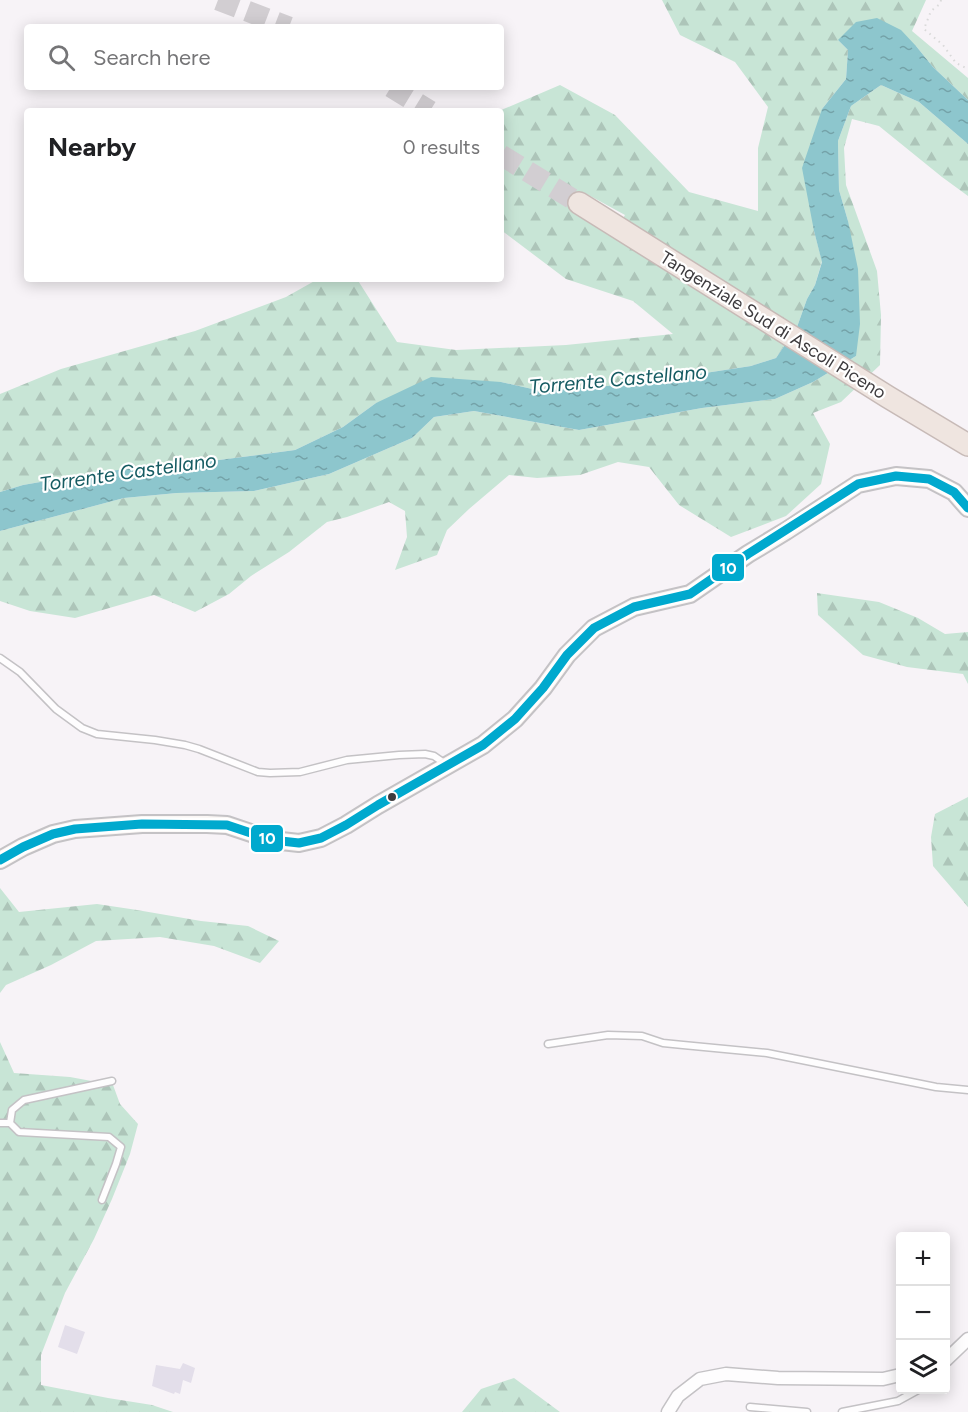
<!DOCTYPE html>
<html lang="en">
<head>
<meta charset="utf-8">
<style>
	body { margin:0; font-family:Figtree,sans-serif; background:#f2f2f2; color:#202124 }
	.controls { position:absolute; right:18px; bottom:18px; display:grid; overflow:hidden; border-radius:6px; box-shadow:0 3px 15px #0003 }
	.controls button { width:54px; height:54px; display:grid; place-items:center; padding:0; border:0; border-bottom:2px solid #e0e0e0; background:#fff; color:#202124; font:30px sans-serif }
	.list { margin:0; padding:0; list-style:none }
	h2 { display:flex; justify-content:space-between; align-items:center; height:78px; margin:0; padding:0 24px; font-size:26px }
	h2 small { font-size:20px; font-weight:400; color:#757577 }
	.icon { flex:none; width:33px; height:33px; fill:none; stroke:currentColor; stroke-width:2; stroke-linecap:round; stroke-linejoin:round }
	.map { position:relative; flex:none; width:968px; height:1412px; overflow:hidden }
	.search { position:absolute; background:#fff; box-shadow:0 3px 15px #0003; left:24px; top:24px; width:480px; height:66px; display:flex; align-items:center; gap:15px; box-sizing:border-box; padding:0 21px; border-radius:6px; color:#757577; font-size:22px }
	.panel { position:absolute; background:#fff; box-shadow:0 3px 15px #0003; left:24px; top:108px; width:480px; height:174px; border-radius:6px }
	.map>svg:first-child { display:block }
	.forest { fill:url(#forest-firs); fill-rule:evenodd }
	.water { fill:url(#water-ripples) }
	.building { fill:#e3deea }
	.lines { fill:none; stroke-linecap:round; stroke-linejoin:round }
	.highway-tunnel { stroke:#d2ced2; stroke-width:21; stroke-dasharray:21 10; stroke-linecap:butt }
	.lane-casing { stroke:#c4c2c5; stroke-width:9 }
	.street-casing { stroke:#c4c2c5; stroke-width:15 }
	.secondary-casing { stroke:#c4c2c5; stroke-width:20 }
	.highway-casing { stroke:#c7bab7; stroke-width:24 }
	.path { stroke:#d9d9d9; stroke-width:2; stroke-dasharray:1.5 4.5; stroke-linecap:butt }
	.lane { stroke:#fefdfe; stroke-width:6 }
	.street { stroke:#fefdfe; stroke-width:12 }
	.secondary { stroke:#faf6f4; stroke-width:16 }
	.highway { stroke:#efe5e0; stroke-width:21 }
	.bus-1-casing { stroke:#fff; stroke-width:14 }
	.bus-1 { stroke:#00a9ce; stroke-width:9 }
	.bus-dot { fill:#3d3b3e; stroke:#fff; stroke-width:2 }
	.labels { text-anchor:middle; stroke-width:4.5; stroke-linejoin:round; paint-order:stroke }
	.street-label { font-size:18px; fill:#3d3b3e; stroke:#fff }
	.water-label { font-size:20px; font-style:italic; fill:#155b62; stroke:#fff }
	.line-badge { stroke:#fff; stroke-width:2 }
	.badge-label { font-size:16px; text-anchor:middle; font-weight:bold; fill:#fff }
</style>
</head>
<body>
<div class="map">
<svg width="968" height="1412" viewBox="0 0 968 1412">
	<defs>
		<pattern id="forest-firs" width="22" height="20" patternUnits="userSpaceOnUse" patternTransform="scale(1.5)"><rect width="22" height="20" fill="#c8e5d6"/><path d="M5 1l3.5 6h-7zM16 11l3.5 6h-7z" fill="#adc5b9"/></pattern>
		<pattern id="water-ripples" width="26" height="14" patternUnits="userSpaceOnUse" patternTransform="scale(1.5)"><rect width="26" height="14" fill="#8dc6cd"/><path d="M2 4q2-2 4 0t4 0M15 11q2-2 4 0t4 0" fill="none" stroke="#74a2a8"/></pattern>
	</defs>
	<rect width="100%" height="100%" fill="#f7f3f7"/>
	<path class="forest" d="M662,0H926L912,31L968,78V100L933,67L916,46L838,40L848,50L846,79L822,109L814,231L822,261L815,285L807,299L797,327L776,358L751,366L633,384L541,391L501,382L376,403L343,427L295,450L219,460L98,472L23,485L0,492V394L61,369L195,331L286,297L318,279H357L397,342L456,350L566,345L673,334L633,301L566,279L501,230V111H499L560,85L615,115L689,192L758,211V148L768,107L735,62L680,35ZM583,192L625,215L614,232L575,196Z
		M881,85L919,102L968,144V196L942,177L879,126L852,119L844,148L846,185L877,271L881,315L880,365L841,402L813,413L830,444L821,484L786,516L731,537L679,505L649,467L618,462L580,475L537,478L509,475L469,509L447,530L437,555L395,570L407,537L405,511L389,502L347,517L327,522L289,552L251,576L229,594L195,612L154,595L75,618L30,611L0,601V531L124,498L177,493L254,491L329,474L412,438L434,417L474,411L579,430L702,408L775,399L813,382L856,356L848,221L839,190L838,141L851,106Z
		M817,593L879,602L918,618L945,634L968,632V684L963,674L907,667L863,655L818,615Z
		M968,797V907L933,866L931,837L935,814Z
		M0,888L19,912L97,904L137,910L201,921L248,926L279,941L260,963L214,946L160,937L96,941L51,965L6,985L0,993Z
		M0,1042L14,1073L70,1077L113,1085L120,1104L138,1124L130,1154L112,1199L94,1239L65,1293L41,1355V1385L108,1398L152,1405L173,1412H0Z
		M514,1378L560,1412H462L481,1389Z"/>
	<path class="water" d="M877,18L901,30L916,46L933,67L968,100V144L919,102L881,85L851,106L838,141L839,190L848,221L858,269L860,324L856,356L813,382L775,399L702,408L579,430L474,411L434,417L412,438L329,474L254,491L177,493L124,498L0,531V492L23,485L98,472L219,460L295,450L343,427L376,403L431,377L501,382L541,391L633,384L751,366L776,358L797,327L807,299L815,285L822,262L814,231L802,168L822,109L846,79L848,50L838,40L856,22Z"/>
	<path class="building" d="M65,1325L85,1332L77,1354L58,1347Z
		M183,1363L195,1368L191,1383L183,1380L180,1394L175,1392L174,1394L152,1386L156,1365L180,1369Z"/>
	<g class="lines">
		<path class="highway-tunnel" d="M218,0L289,27
			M391,87L430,111
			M501,155L579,203"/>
		<g class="lane-casing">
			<path id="lane" d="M0,658L20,672L56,709L82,728L97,734L155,740L185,745L199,749L258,772L270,773L300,772L347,760L399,755L425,754L434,756L447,765
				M548,1044L608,1035L642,1036L663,1043L683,1045L767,1053L936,1087L968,1090
				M0,1123H10L12,1110L24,1100L112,1081
				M10,1123L19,1132L109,1137L121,1147L116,1164L102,1200
				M750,1407L807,1412
				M842,1412L898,1401L918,1390"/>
		</g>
		<g class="street-casing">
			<path id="street" d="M946,1360L968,1339
				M668,1412L678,1396L700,1379L726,1374L778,1378L883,1379L900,1375"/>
		</g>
		<g class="secondary-casing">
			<path id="secondary" d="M0,860L23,847L53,834L75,829L142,824H207L227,825L272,840L299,843L321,838L346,825L378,805L483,745L515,719L543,688L567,655L594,628L634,607L690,594L748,554L786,531L858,484L896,476L929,479L954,492L968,508"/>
		</g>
		<g class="highway-casing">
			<path id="highway" d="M579,203L888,397L968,445"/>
		</g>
		<path class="path" d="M941,0L940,4L931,11L924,29L943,45L956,63L968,69"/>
		<use href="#lane" class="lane"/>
		<use href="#street" class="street"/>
		<use href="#secondary" class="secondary"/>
		<use href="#highway" class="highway"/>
		<g class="bus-1-casing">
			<path id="bus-1" d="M0,860L23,847L53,834L75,829L142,824L227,825L272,840L299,843L321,838L346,825L378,805L483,745L515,719L543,688L567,655L594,628L634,607L690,594L748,554L858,484L896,476L929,479L954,492L968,508"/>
		</g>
		<use href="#bus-1" class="bus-1"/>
	</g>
	<circle class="bus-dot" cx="392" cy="797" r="5"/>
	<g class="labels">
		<g class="street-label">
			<text transform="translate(773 325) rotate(32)" y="6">Tangenziale Sud di Ascoli Piceno</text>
		</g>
		<g class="water-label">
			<text transform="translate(618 379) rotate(-5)" y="7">Torrente Castellano</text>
			<text transform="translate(128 472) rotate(-8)" y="7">Torrente Castellano</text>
		</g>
	</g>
	<g class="line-badge">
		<rect x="711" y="553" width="34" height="29" rx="6" fill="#00a9ce"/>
		<rect x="250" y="824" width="34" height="29" rx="6" fill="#00a9ce"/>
	</g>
	<g class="badge-label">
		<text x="728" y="574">10</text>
		<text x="267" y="844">10</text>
	</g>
</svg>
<div class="controls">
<button>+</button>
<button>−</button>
<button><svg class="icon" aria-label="layers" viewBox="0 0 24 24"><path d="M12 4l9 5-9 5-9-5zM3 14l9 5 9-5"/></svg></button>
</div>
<div class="search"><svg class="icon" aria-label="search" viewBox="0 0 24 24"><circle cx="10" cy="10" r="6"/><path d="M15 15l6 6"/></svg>Search here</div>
<section class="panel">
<h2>Nearby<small>0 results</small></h2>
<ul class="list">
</ul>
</section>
</div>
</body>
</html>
